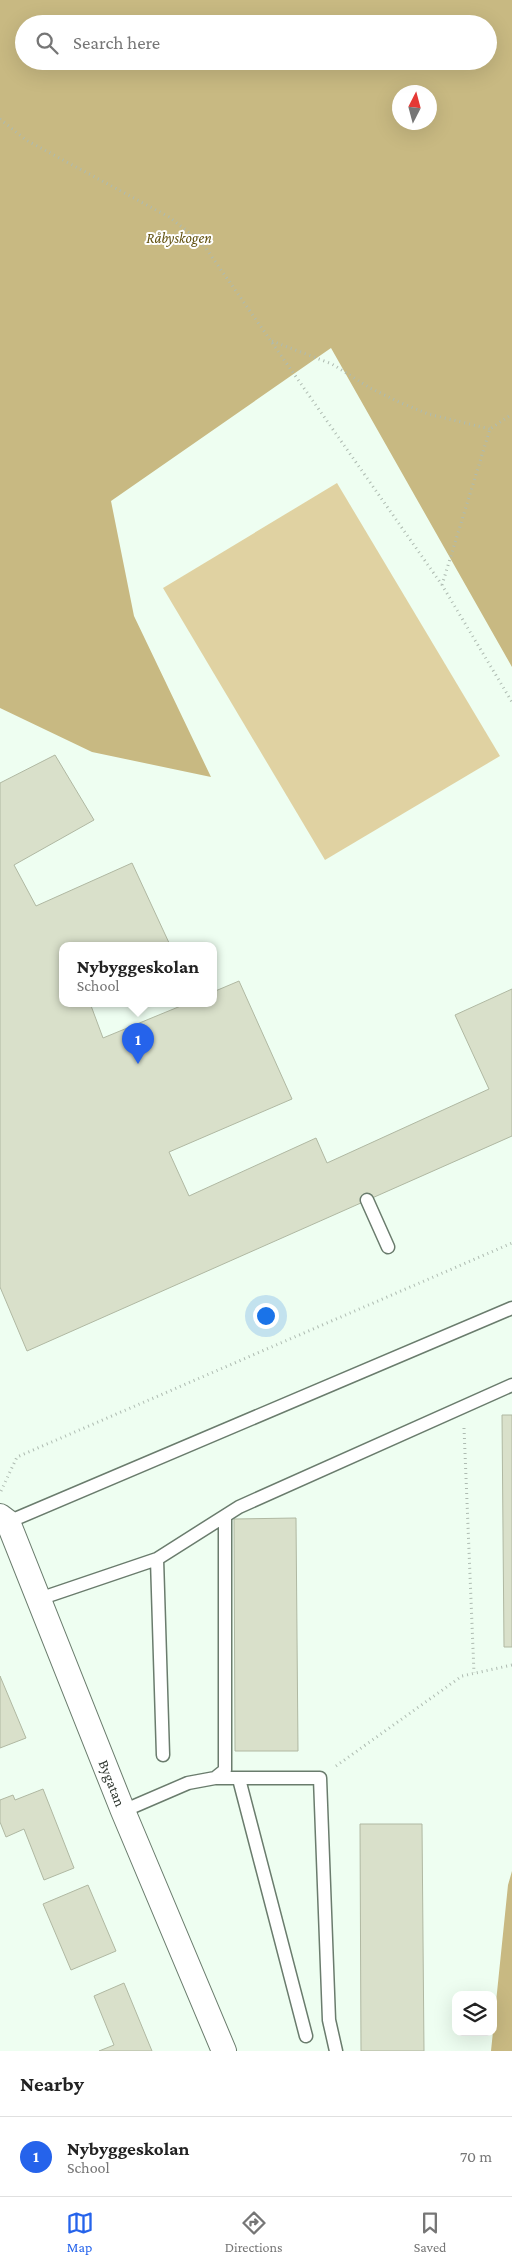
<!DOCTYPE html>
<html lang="en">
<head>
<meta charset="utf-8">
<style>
	body { margin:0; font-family:"Crimson Pro",serif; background:#f6f6f6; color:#222 }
	.controls { position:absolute; right:15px; bottom:15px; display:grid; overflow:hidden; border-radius:10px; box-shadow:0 5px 20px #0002 }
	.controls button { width:45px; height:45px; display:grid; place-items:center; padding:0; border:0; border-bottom:1px solid #e0e0e0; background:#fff; color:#222; font:25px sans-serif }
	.compass { position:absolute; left:392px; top:85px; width:45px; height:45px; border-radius:50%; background:#fff; box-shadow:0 5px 20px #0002; rotate:6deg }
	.you { position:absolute; left:265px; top:1315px; width:18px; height:18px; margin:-12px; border:4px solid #fff; border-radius:50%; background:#1a73e8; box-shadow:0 0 0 8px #1a73e833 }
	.badge { display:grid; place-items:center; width:32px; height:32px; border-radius:50%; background:#2563eb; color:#fff; font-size:16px; font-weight:700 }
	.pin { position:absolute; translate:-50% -41px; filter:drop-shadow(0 1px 2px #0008) }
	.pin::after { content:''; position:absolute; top:26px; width:18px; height:15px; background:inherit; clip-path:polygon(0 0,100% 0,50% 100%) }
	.popup { position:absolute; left:59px; top:942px; width:158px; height:65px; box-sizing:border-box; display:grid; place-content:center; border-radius:10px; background:#fff; filter:drop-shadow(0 1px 4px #0005); font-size:16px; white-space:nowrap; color:#767676 }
	.popup b { font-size:19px; color:#222 }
	.popup::after { content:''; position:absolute; left:50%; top:100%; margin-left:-10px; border:10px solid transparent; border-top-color:#fff }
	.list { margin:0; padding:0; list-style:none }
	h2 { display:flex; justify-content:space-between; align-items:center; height:65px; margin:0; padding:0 20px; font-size:21px }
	h2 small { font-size:16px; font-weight:400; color:#767676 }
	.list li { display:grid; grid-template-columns:32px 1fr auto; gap:15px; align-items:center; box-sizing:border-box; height:80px; padding:0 20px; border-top:1px solid #e0e0e0 }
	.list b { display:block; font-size:19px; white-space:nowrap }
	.list p { margin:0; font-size:16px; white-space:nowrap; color:#767676 }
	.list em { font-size:16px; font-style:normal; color:#767676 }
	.icon { flex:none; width:28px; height:28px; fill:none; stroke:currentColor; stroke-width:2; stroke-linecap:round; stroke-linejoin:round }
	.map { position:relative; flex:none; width:512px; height:2051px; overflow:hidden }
	.search { position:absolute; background:#fff; box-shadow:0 5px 20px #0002; left:15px; right:15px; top:15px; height:55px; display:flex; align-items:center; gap:12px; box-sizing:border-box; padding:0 18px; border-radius:28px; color:#767676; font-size:19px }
	.sheet { height:145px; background:#fff }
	nav { display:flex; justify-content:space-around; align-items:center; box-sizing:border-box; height:70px; border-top:1px solid #e0e0e0; background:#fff; font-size:14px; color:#767676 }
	nav a { display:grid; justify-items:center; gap:2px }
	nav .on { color:#2563eb }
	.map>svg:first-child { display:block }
	.green { fill:#e0d2a2 }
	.forest { fill:#c8b982; fill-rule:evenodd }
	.building { fill:#d9e0ca; stroke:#b0b8a2 }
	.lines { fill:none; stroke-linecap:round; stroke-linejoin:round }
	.lane-casing { stroke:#6a7c6d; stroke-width:15 }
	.street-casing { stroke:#6a7c6d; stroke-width:26 }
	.path { stroke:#aebbb1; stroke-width:3; stroke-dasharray:1 4; stroke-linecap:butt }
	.lane { stroke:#fff; stroke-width:12 }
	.street { stroke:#fff; stroke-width:24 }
	.labels { text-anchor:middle; stroke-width:4; stroke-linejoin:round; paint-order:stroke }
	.park-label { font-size:15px; font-style:italic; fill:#61500e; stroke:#fff }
	.street-label { font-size:15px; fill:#333b34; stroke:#fff }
</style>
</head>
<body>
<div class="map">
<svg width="512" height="2051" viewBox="0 0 512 2051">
	<rect width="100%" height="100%" fill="#eefef1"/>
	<path class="green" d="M337,483L500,756L325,860L163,588Z"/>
	<path class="forest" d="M0,0H512V667L331,348L111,501L134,616L211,777L92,752L0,708ZM24,24H488V61H24ZM400,92H430V122H400Z
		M512,1871V2051H491L508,1885Z"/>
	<path class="building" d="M55,755L94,820L14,865L36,906L132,863L170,945H63V1003H90L103,1038L188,1003H213V992L239,981L292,1099L169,1152L189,1196L316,1138L327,1163L489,1089L455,1015L512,989V1136L27,1351L0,1287V783Z
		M502,1415H512V1647H504Z
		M296,1518L298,1751H235L234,1519Z
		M0,1676L26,1738L0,1748Z
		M43,1789L74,1868L44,1880L24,1829L6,1837L0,1822V1800L13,1795L15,1800Z
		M360,1824H422L424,2051H361Z
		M88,1885L116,1951L71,1970L43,1904Z
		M124,1983L152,2051H99L114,2045L94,1996Z"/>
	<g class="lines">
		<g class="lane-casing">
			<path id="lane" d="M367,1200L388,1247
				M8,1522L512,1308
				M157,1559L163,1755
				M39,1599L157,1559L239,1507L512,1385
				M215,1778L225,1770V1516
				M239,1779L306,2036
				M123,1811L188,1783L215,1778H320L329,2020L336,2051"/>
		</g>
		<g class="street-casing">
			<g id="street">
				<path id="s1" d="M0,1516L8,1522L123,1811L224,2051"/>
			</g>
		</g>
		<path class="path" d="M0,119L26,140L169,217L195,237L205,247L442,585L512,702
			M272,341L332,364L370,388L399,402L428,414L490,429
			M442,585L490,429L512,414
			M464,1428L474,1673
			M1,1491L17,1457L512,1243
			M336,1766L462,1676L512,1665"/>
		<use href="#lane" class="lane"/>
		<use href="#street" class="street"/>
	</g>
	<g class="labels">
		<g class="park-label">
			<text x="179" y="243">Råbyskogen</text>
		</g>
		<g class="street-label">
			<text dy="5" stroke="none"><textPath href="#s1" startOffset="291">Bygatan</textPath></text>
		</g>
	</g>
</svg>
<div class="controls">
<button><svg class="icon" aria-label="layers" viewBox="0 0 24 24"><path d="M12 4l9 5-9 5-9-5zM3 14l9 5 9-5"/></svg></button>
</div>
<svg class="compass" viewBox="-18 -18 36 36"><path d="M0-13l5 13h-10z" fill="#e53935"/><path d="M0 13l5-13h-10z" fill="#767676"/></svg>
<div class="you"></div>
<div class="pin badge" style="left:138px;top:1064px">1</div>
<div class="popup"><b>Nybyggeskolan</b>School</div>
<div class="search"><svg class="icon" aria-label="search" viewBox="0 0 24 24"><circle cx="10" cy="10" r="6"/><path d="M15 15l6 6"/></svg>Search here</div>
</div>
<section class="sheet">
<h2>Nearby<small></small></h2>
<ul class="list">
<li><span class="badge">1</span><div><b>Nybyggeskolan</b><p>School</p></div><em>70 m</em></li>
</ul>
</section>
<nav>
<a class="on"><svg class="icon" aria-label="map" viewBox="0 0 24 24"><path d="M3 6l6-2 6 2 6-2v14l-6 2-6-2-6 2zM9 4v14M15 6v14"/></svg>Map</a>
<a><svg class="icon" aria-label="directions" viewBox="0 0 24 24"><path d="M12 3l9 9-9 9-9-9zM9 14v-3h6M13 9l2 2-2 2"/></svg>Directions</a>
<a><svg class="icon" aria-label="saved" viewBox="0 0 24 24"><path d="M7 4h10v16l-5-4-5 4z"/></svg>Saved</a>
</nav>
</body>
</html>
